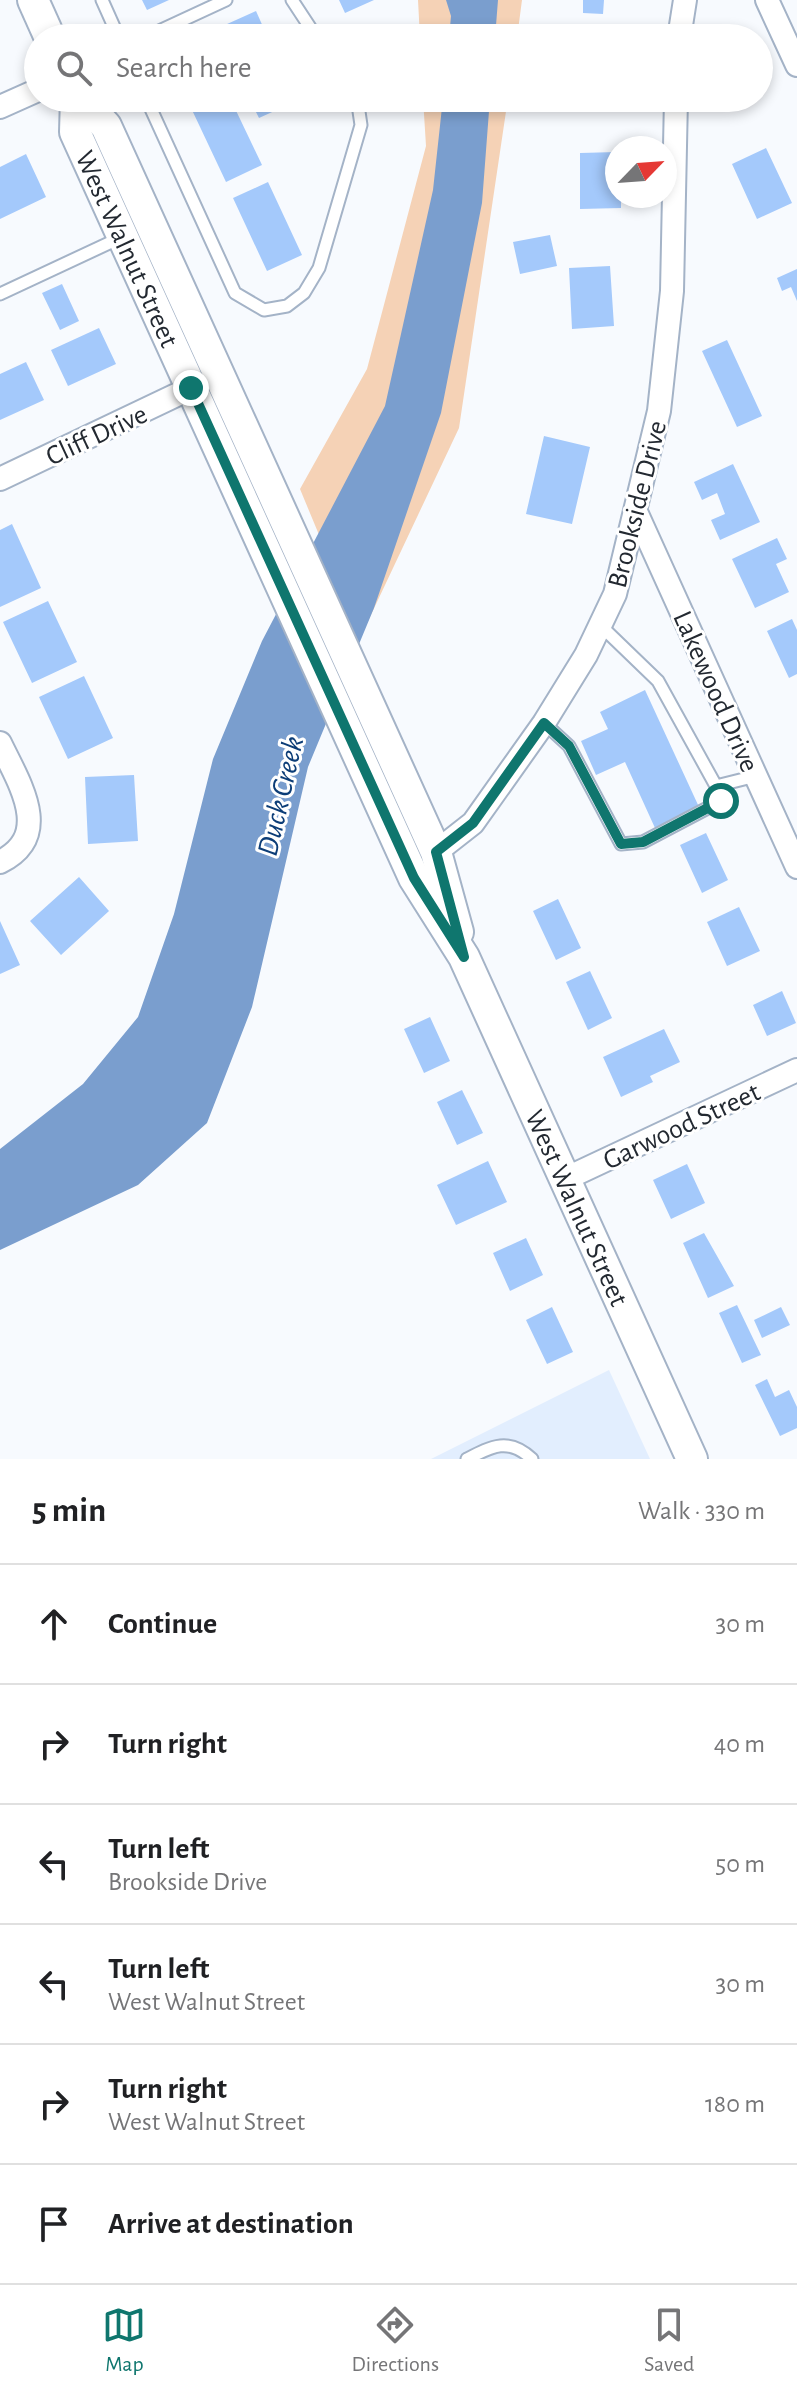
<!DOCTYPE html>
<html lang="en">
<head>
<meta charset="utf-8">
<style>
	body { margin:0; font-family:"Alegreya Sans",sans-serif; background:#f2f2f2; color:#202124 }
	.compass { position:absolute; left:605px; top:136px; width:72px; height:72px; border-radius:50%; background:#fff; box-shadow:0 4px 12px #0003; rotate:65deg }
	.stop { position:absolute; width:24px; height:24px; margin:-18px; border:6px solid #0f766e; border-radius:50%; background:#fff }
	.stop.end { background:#0f766e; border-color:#fff; box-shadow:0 2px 8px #0008 }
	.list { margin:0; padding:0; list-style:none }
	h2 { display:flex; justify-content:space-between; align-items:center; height:104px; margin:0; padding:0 32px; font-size:34px }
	h2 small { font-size:26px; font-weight:400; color:#757577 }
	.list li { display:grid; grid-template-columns:52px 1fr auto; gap:24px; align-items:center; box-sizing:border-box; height:120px; padding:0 32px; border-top:2px solid #e0e0e0 }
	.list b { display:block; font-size:30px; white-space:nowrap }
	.list p { margin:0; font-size:26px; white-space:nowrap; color:#757577 }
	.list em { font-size:26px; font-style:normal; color:#757577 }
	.icon { flex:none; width:44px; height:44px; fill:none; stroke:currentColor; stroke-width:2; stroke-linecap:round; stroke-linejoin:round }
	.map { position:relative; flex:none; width:797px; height:1459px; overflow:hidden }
	.search { position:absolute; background:#fff; box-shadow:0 4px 12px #0003; left:24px; right:24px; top:24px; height:88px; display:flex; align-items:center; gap:20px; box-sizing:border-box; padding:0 28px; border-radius:44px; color:#757577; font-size:30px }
	.sheet { height:824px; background:#fff }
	nav { display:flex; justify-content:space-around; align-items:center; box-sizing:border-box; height:112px; border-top:2px solid #e0e0e0; background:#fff; font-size:22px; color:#757577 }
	nav a { display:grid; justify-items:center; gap:4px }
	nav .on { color:#0f766e }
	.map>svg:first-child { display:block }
	.built { fill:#e2eefe }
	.green { fill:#f5d2b6 }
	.water { fill:#7a9ece }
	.building { fill:#a4c9fb }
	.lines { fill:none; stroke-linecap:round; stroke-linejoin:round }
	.lane-casing { stroke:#a4b3c7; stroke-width:15 }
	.street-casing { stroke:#a4b3c7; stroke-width:26 }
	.secondary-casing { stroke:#a4b3c7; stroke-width:34 }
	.lane { stroke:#fff; stroke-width:11 }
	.street { stroke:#fff; stroke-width:22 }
	.secondary { stroke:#fff; stroke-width:30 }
	.route { stroke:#0f766e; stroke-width:10 }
	.labels { text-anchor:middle; stroke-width:6; stroke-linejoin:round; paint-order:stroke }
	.street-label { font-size:28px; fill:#232931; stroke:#fff }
	.water-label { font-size:30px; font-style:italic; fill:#0c3d77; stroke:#fff }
</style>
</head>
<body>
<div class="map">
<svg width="797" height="1459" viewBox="0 0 797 1459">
	<rect width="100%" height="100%" fill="#f7fafe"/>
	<path class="built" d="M609,1370L650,1459H431Z"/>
	<path class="green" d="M418,0H522L517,38H420Z
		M423,98H508L459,428L361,636L300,489L367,369L426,146Z"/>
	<path class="water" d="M446,0H498L495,38H449L451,16Z
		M443,98H490L482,203L441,413L374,608L308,767L252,1007L207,1123L138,1185L0,1250V1149L83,1084L138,1017L174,914L213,759L262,641L385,406L433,190Z"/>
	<path class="building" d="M142,0H169L147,10Z
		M339,0H374L345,13Z
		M583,0H604L603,14L583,13Z
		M256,11L268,38H196Z
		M217,98H230L262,165L226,182L192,110Z
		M249,98H303L259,118Z
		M766,148L792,203L757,219L732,164Z
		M617,152V196H621V208L580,209V153Z
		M26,154L46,197L0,219V167Z
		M268,182L302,255L267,271L233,198Z
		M550,235L557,266L520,274L513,242Z
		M610,266L614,326L572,329L569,268Z
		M797,269V301L791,287L782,291L777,278Z
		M62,284L79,321L60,330L42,293Z
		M99,328L116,364L68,386L51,350Z
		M727,340L762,416L737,427L702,351Z
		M26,362L44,400L0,420V374Z
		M544,436L590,447L572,524L526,514Z
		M733,464L760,522L720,540L711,520L725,514L717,493L702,500L694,482Z
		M12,524L41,588L0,607V530Z
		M777,538L787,559L776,564L789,592L755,608L732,559Z
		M48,601L77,662L32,683L3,622Z
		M792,619L797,630V674L789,678L767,631Z
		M84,676L113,738L68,759L39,697Z
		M645,690L699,807L655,828L625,762L596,775L581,741L608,729L600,712Z
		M134,775L138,841L88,844L85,777Z
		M706,833L728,880L702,893L680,845Z
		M79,877L109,911L61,955L30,921Z
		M558,899L581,948L556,960L533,911Z
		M739,907L760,951L727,966L707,922Z
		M0,921L20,965L0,974Z
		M590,971L612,1018L588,1030L566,982Z
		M782,991L796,1023L767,1036L753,1005Z
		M430,1017L450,1061L424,1073L404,1029Z
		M664,1029L680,1062L650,1076L653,1082L621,1097L603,1057Z
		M462,1090L483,1133L457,1145L437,1102Z
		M488,1161L507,1202L456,1225L437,1185Z
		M687,1164L705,1203L671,1219L653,1180Z
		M704,1233L734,1286L708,1298L683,1243Z
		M526,1238L543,1275L510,1291L493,1253Z
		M737,1305L761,1355L742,1363L719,1313Z
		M552,1307L573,1352L547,1364L526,1320Z
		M781,1307L790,1325L762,1338L754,1320Z
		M767,1379L775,1397L789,1390L797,1407V1428L780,1436L755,1385Z"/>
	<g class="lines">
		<g class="lane-casing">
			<path id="lane" d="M102,0L119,38
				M292,0L317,38
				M144,38L226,0
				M146,98L235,293L264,310L287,306L304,293L319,268L361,125L357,98
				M0,294L122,237
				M600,625L658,681L716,786L756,776
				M544,723L569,746L621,844L643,842L721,801L716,786
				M467,1459C492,1446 509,1437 532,1459"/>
		</g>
		<g class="street-casing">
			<path id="street" d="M767,0L797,65
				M679,38L685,0
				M0,107L38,90
				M0,479L191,388
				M637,514L797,867
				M0,743C19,783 54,835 0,862
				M436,852L473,823L544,723L586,655L615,594L659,411L672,291L676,98
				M565,1179L797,1070"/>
		</g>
		<g class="secondary-casing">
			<g id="secondary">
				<path d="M33,0L50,38"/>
				<path id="s1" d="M76,98L75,132L414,878L464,957L692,1459"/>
				<path d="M80,98L106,126L436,852L458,932"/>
			</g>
		</g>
		<use href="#lane" class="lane"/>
		<use href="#street" class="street"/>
		<use href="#secondary" class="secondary"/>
	</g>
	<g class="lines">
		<path class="route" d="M191,388L414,878L464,957L436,852L473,823L544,723L569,746L621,844L643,842L721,801"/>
	</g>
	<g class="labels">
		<g class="street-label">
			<text dy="10" stroke="none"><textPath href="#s1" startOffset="162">West Walnut Street</textPath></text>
			<text transform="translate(96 434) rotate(-25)" y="10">Cliff Drive</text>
			<text transform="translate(636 504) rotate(-76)" y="10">Brookside Drive</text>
			<text transform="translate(717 691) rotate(66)" y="10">Lakewood Drive</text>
			<text transform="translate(681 1125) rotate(-25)" y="10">Garwood Street</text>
			<text dy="10" stroke="none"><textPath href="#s1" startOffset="1222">West Walnut Street</textPath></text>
		</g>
		<g class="water-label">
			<text transform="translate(280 796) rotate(-77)" y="10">Duck Creek</text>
		</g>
	</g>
</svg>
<svg class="compass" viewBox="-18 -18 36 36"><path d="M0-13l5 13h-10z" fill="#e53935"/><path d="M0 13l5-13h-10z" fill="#757577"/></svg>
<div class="stop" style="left:721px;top:801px"></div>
<div class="stop end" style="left:191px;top:388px"></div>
<div class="search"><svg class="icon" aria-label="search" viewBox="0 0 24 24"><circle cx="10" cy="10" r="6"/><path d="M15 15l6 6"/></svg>Search here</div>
</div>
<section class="sheet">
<h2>5 min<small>Walk · 330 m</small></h2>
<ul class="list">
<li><svg class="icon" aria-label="ahead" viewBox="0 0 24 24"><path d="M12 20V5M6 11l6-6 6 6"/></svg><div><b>Continue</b></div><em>30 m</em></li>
<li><svg class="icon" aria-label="right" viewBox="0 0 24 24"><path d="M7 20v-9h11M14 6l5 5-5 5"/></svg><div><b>Turn right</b></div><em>40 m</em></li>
<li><svg class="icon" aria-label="left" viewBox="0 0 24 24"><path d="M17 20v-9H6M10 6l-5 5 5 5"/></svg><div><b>Turn left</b><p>Brookside Drive</p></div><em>50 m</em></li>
<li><svg class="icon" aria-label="left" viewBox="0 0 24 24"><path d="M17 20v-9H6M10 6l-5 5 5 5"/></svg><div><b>Turn left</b><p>West Walnut Street</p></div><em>30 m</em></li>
<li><svg class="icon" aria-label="right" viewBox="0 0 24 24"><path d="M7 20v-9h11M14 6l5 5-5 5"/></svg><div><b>Turn right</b><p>West Walnut Street</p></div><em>180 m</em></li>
<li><svg class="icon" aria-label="arrive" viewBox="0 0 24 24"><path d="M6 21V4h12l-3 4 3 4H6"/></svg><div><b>Arrive at destination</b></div></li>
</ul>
</section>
<nav>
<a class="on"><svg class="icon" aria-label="map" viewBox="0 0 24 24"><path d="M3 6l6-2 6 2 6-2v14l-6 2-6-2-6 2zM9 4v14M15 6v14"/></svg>Map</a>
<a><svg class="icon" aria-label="directions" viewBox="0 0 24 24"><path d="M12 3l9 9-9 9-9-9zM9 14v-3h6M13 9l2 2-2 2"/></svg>Directions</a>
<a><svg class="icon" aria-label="saved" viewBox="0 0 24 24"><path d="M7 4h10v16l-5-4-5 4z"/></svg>Saved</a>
</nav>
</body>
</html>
